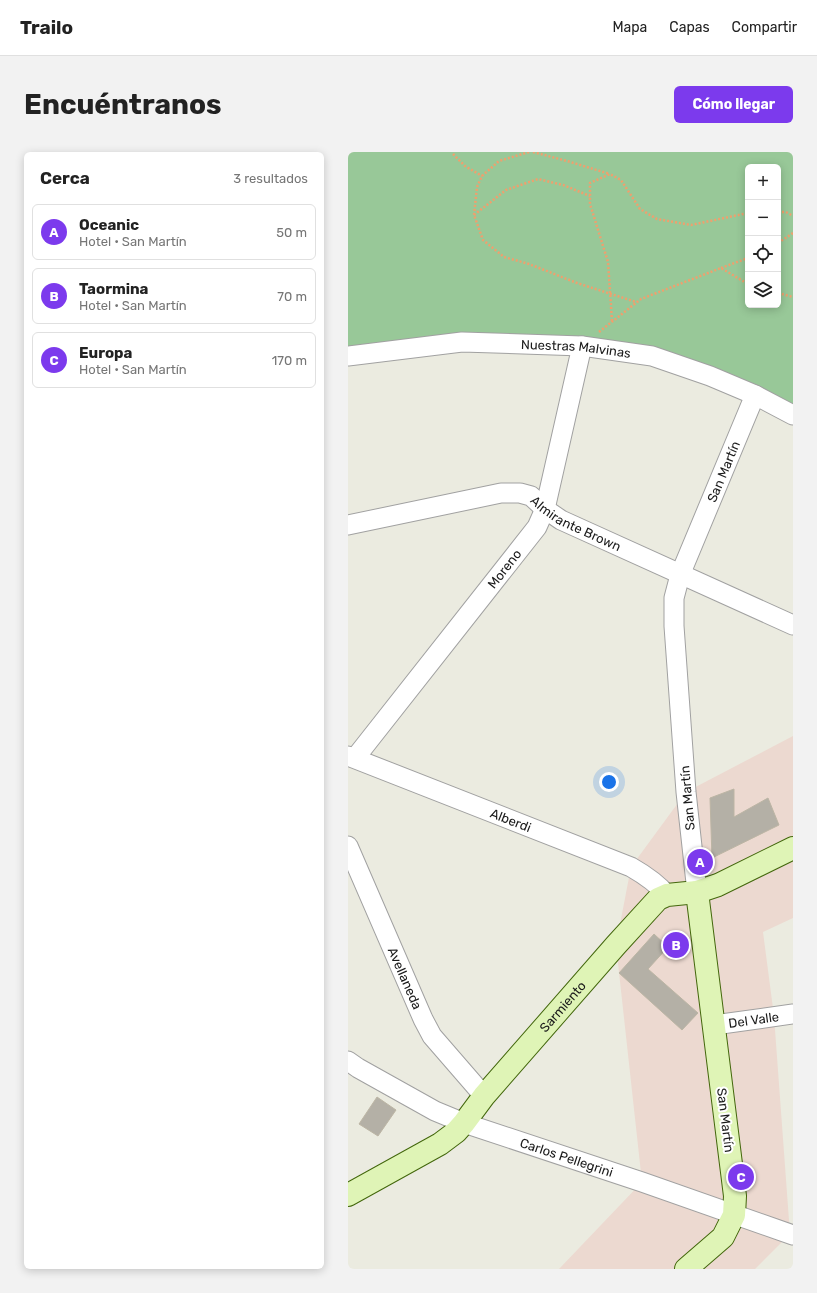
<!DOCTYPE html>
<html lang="es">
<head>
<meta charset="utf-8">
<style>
	body { margin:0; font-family:Rubik,sans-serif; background:#f2f2f2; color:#222 }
	.controls { position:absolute; right:12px; top:12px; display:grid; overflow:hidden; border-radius:6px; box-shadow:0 2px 10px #0003 }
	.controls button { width:36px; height:36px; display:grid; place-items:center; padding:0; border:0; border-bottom:1px solid #e0e0e0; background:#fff; color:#222; font:20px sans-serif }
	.you { position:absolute; left:261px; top:630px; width:14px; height:14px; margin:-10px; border:3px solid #fff; border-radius:50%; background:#1a73e8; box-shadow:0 0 0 6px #1a73e833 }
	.badge { display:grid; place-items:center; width:26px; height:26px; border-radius:50%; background:#7c3aed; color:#fff; font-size:13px; font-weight:700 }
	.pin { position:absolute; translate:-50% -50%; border:2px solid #fff; box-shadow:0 1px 4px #0006 }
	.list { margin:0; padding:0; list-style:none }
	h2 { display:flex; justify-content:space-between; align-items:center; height:52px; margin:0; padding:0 16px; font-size:17px }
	h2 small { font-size:13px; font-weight:400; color:#767676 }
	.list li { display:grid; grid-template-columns:26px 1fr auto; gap:12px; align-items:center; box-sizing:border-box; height:56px; margin:0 8px 8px; padding:0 8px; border:1px solid #e0e0e0; border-radius:6px }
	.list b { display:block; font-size:15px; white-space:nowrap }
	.list p { margin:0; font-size:13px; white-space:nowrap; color:#767676 }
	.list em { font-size:13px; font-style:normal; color:#767676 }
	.icon { flex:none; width:22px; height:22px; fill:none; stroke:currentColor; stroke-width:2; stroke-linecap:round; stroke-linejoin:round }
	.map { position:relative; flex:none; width:445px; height:1117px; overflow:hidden; border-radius:6px }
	header { display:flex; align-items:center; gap:24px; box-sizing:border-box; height:56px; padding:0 20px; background:#fff; border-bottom:1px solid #e0e0e0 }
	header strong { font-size:19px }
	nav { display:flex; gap:22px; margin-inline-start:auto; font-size:14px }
	.intro { display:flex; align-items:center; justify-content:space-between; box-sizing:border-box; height:96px; padding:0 24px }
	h1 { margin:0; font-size:28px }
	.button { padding:10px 18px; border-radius:6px; background:#7c3aed; color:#fff; font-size:14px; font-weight:700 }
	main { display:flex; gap:24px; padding:0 24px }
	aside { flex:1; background:#fff; border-radius:6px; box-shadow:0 2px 10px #0003 }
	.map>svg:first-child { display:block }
	.commercial { fill:#ecd9d0 }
	.forest { fill:#98c898; fill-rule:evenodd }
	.building { fill:#b4b0a6; stroke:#bcb5a4 }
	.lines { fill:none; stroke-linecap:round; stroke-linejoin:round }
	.minor-casing { stroke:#a1a1a1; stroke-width:21 }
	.secondary-casing { stroke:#43670c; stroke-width:24 }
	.path { stroke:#efa06e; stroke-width:2.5; stroke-dasharray:2 2; stroke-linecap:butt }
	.minor { stroke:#fff; stroke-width:19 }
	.secondary { stroke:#dff4b6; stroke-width:22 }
	.labels { text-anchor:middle; stroke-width:4; stroke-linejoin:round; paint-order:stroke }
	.street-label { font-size:13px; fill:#1a1a1a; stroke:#fff }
</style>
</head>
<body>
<header>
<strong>Trailo</strong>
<nav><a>Mapa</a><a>Capas</a><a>Compartir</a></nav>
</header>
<div class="intro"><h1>Encuéntranos</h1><a class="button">Cómo llegar</a></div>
<main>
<aside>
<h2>Cerca<small>3 resultados</small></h2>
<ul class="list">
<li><span class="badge">A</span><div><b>Oceanic</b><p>Hotel · San Martín</p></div><em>50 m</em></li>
<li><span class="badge">B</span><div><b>Taormina</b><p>Hotel · San Martín</p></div><em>70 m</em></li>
<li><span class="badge">C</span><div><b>Europa</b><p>Hotel · San Martín</p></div><em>170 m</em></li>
</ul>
</aside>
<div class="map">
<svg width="445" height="1117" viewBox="0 0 445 1117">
	<rect width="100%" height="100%" fill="#ebebe0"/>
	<path class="commercial" d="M445,584V766L415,780L426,864L442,1082L407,1117H211L294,1030L268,793L283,715L338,640Z"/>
	<path class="forest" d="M0,0H445V263L407,243L234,194L0,204ZM400,15H430V153H400Z"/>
	<path class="building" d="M386,637V665L420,646L431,673L364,706L362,646Z
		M306,782L320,795L300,817L350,861L334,878L271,821Z
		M29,945L48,958L30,984L11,972Z"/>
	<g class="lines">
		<g class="minor-casing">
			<g id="minor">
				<path id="s1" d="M0,204L114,190L234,194L304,204L362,224L407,243L445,263"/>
				<path id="s2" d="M0,373L153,341H172L183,344L197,357L213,368L445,473"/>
				<path id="s3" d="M0,604L283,715C297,723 309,731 319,743"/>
				<path id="s4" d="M7,606L189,375L197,357L234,194"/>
				<path id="s5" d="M0,694L75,867L84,884L136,944"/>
				<path id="s6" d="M349,740L338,640L326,474V446L332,423L407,243"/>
				<path id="s7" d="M366,873L445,862"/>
				<path id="s8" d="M0,909L10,916L87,959L116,971L294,1030L445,1083"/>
			</g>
		</g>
		<g class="secondary-casing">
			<g id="secondary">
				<path id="s9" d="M0,1043L92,992L108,980L116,971L136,944L268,793L310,747L319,743L349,740L370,733L445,696"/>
				<path d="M338,1117L375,1085L386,1063L387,1044L349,740"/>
			</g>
		</g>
		<path class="path" d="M181,0L151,9L134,24L129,35L126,63L135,88L156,105L181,112L229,131L288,150
			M185,0L219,9L262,22
			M105,2L117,14L134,24
			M430,60H438L445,64
			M126,63L158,38L190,27L215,33L242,44
			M430,91L445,81
			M373,116L400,106
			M430,141L445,145
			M264,169L260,110L242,52V31L262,22L273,28L292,57L309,67L343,73L400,61
			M251,180L293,147L373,116L400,132"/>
		<use href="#minor" class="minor"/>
		<use href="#secondary" class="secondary"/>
	</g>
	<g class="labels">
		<g class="street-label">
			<text dy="5" stroke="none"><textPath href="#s1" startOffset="229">Nuestras Malvinas</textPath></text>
			<text dy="5" stroke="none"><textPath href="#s6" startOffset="431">San Martín</textPath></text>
			<text dy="5" stroke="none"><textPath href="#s2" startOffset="240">Almirante Brown</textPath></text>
			<text dy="5" stroke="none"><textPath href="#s4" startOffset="241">Moreno</textPath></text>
			<text transform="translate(339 646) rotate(-95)" y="5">San Martín</text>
			<text dy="5" stroke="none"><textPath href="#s3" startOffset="175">Alberdi</textPath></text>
			<text dy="5" stroke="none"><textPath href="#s5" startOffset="144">Avellaneda</textPath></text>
			<text dy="5" stroke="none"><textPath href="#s9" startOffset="290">Sarmiento</textPath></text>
			<text dy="5" stroke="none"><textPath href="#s7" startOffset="40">Del Valle</textPath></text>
			<text transform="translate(378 968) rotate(83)" y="5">San Martín</text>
			<text dy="5" stroke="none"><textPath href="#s8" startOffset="240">Carlos Pellegrini</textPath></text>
		</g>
	</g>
</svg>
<div class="controls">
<button>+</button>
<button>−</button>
<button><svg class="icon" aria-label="locate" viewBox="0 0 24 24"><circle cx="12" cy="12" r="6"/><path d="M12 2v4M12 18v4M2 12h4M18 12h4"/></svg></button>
<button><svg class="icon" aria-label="layers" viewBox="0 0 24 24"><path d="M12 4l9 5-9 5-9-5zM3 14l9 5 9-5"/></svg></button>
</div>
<div class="you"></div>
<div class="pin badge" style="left:352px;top:710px">A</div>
<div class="pin badge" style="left:328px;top:793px">B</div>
<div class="pin badge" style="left:393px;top:1025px">C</div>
</div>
</main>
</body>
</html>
